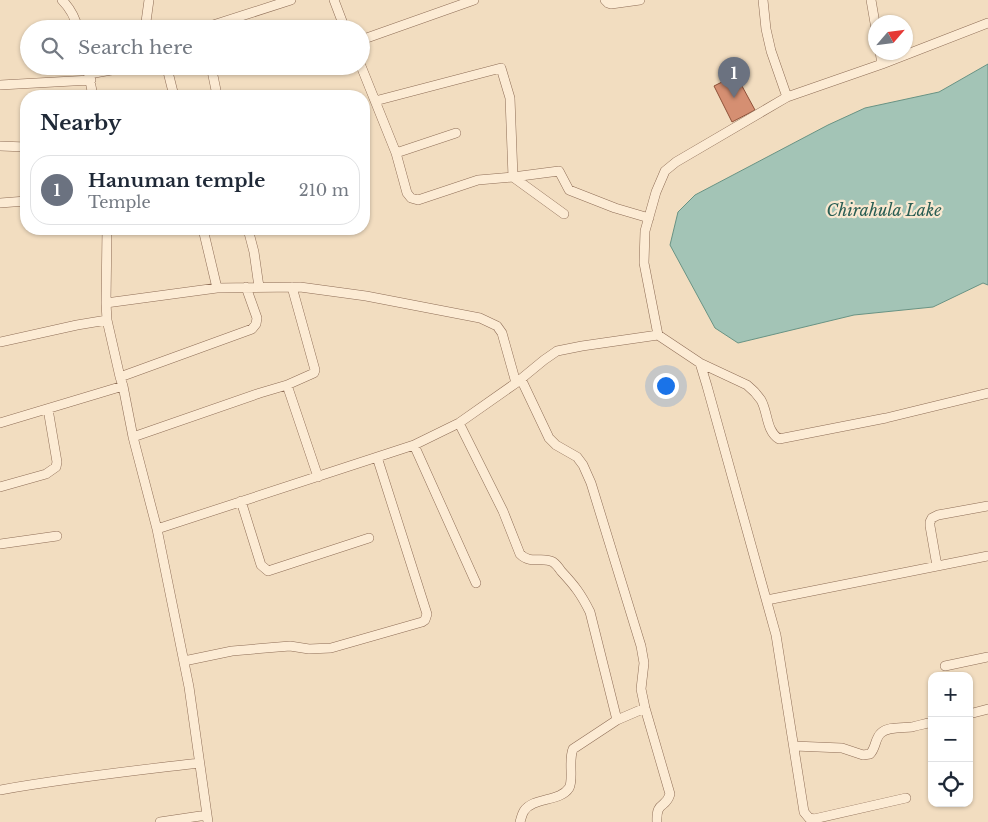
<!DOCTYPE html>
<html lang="en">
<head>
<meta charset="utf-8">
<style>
	body { margin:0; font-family:"Libre Baskerville",serif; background:#f6f6f7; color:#1f2937 }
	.controls { position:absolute; right:15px; bottom:15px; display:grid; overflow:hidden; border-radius:10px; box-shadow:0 1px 4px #0004 }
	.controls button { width:45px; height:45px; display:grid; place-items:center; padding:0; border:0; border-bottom:1px solid #e0e1e3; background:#fff; color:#1f2937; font:25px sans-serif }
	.compass { position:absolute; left:868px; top:15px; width:45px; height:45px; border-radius:50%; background:#fff; box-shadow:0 1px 4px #0004; rotate:62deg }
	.you { position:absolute; left:665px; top:385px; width:18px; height:18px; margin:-12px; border:4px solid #fff; border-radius:50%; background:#1a73e8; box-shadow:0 0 0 8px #1a73e833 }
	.badge { display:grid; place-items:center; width:32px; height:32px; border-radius:50%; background:#111827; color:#fff; font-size:16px; font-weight:700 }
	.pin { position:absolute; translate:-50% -41px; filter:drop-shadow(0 1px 2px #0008) }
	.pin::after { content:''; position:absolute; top:26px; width:18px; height:15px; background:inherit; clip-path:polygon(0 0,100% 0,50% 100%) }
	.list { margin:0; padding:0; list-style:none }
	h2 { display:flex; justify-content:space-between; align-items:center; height:65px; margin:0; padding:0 20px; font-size:21px }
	h2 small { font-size:16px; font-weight:400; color:#747a83 }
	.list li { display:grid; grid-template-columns:32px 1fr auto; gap:15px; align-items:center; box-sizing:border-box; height:70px; margin:0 10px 10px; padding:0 10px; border:1px solid #e0e1e3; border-radius:20px }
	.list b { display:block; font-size:19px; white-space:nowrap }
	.list p { margin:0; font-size:16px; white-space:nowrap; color:#747a83 }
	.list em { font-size:16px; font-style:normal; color:#747a83 }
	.icon { flex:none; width:28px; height:28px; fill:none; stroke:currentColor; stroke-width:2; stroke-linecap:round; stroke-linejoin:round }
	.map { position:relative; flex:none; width:988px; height:822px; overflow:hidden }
	.search { position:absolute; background:#fff; box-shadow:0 1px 4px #0004; left:20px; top:20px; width:350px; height:55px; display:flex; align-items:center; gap:12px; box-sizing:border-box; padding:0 18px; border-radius:28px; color:#747a83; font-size:19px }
	.panel { position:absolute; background:#fff; box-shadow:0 1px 4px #0004; left:20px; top:90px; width:350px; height:145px; border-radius:20px }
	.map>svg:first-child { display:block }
	.water { fill:#a3c4b6; stroke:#699384 }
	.building { fill:#d58f72; stroke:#8f5139 }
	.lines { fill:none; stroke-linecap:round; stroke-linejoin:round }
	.minor-casing { stroke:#8e6d56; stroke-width:10 }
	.minor { stroke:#fcebd4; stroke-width:9 }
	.labels { text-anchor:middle; stroke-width:4.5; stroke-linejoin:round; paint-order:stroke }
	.water-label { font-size:16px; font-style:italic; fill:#295d53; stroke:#f9e8d0 }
</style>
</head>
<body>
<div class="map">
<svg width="988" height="822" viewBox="0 0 988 822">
	<rect width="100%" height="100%" fill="#f2ddc0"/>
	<path class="water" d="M988,64V285L983,283L933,307L854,315L738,343L715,328L670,245L678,212L695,195L828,125L865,108L939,92Z"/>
	<path class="building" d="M736,75L755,110L732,122L714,86Z"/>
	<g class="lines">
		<g class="minor-casing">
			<path id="minor" d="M62,0C71,9 75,17 78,29
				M334,0L345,29
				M605,0L608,3L611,4L640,0
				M763,0L766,29L771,51L787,97L882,64L988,23
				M871,0L876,29
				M145,29L149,0
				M206,29L210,26L291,0
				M361,40L474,0
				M880,52L882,64
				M87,66L93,96
				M164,66L168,72L174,96
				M211,66L217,95
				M361,66L396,153L456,133
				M89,74L134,66
				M0,85L91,80
				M204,96H217
				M375,101L501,68L510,98L513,177L478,180L418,200L411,198L407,193L396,153
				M0,146L26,147
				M513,177L559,171L569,190L615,208L649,218
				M513,177L564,214
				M0,203L26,201
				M107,229L106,303L107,320L120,377L123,386L133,437L157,529L189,687L208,822
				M203,229L217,288
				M248,229L254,252L259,287
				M106,303L217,288L300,287L366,296L480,318L497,326L502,333L516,383
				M658,335L644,263L645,231L656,192L665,171L676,162L787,97
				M0,342L77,325L107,320
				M700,363L707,386L776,635L804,812L809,818L814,819L906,798
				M120,377L252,329L256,324L257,318L246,287
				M521,379L549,438L556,445L577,457L583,465L591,483L641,646L644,663L641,689L645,708L670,794C666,809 656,800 657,822
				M287,385L314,373L315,370L292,287
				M0,423L123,386
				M459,423L503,511L520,554C531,565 542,556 553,562C556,564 559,568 561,571C575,586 581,594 590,612L617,720
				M133,437L260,393L287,385L318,477
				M414,445L476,583
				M0,487L46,474L56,467L57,462L48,409
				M241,501L261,565L268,571L369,538
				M157,529L414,445L459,423L516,383L544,360L557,351L582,346L658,335L700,363L747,385C752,389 757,394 761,400C768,412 766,431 779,439L886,418L988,393
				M0,544L57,536
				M937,566L930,526V522L932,518L938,515L988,506
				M767,600L988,556
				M184,661L232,651L290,646L309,649L331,648L422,622L425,620L427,614L377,457
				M945,666L988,657
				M969,714L988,709
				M794,746L842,748L863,755L870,754C876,748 875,738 881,733C888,726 903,728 912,727C919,725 925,724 932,722
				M0,790C66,778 132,771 199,763
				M160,822L207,815
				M520,822C521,819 522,814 524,811C533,797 560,802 569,788C574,780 568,761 573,749L617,720L645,708"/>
		</g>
		<use href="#minor" class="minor"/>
	</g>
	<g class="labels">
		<g class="water-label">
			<text x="884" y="216">Chirahula Lake</text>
		</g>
	</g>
</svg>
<div class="controls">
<button>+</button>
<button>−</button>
<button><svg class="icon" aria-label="locate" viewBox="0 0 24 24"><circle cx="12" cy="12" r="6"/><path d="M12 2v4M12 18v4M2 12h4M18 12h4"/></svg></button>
</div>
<svg class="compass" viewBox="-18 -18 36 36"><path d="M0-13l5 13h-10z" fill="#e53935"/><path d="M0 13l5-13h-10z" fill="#747a83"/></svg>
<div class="you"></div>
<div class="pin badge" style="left:734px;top:98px;background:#6b7280">1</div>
<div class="search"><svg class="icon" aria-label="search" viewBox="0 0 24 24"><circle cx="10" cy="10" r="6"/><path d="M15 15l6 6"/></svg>Search here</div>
<section class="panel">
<h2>Nearby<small></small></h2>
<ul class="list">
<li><span class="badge" style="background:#6b7280">1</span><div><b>Hanuman temple</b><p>Temple</p></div><em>210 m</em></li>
</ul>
</section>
</div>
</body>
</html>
